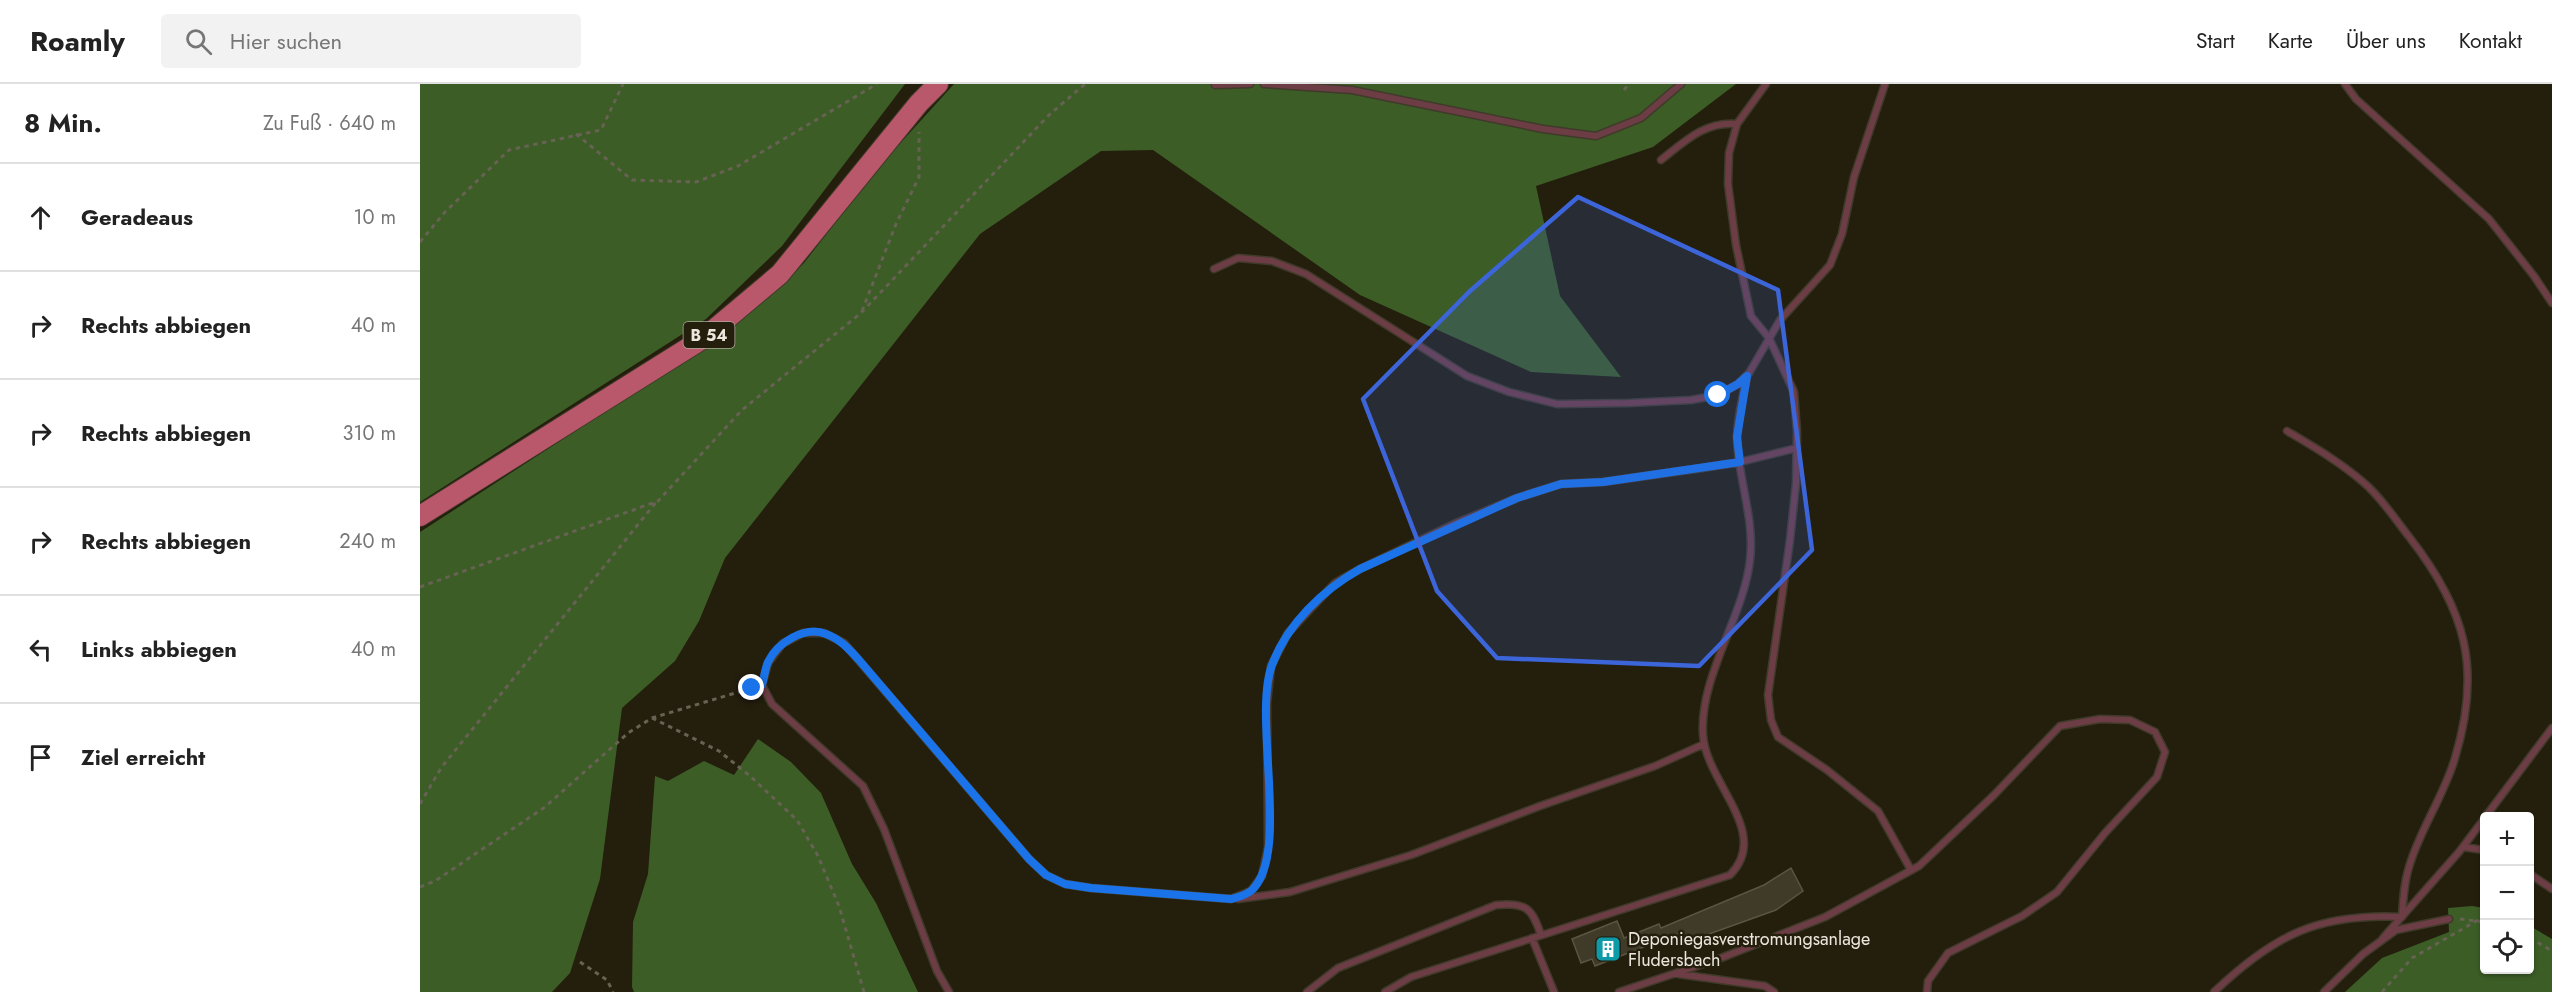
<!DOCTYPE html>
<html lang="de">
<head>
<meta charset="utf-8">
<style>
	body { margin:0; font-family:Jost,sans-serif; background:#f2f2f2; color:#222 }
	.controls { position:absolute; right:18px; bottom:18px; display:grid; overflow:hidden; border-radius:6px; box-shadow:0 2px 4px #0004 }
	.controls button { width:54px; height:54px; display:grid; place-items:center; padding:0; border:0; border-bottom:2px solid #e0e0e0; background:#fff; color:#222; font:30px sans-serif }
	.stop { position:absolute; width:18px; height:18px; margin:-14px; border:4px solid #1a73e8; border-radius:50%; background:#fff }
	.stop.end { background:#1a73e8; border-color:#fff; box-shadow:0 2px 6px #0008 }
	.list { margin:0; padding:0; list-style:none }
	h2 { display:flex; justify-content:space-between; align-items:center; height:78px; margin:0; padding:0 24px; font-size:26px }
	h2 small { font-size:20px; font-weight:400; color:#767676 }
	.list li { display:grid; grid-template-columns:39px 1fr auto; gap:18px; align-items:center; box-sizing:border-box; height:108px; padding:0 24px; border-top:2px solid #e0e0e0 }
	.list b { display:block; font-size:22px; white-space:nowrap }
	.list em { font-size:20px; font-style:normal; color:#767676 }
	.icon { flex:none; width:33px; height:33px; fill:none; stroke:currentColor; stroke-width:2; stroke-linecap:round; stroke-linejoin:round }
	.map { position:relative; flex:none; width:2132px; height:908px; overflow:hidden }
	header { display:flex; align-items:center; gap:36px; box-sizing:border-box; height:84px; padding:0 30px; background:#fff; border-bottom:2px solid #e0e0e0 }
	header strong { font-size:28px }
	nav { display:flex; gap:33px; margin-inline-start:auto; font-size:21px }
	.search { width:420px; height:54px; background:#f2f2f2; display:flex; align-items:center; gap:15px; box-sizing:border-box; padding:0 21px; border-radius:6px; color:#767676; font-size:22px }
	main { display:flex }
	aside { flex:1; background:#fff }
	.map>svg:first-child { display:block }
	.forest { fill:#3c5d26 }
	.building { fill:#403a29; stroke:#5a5442; stroke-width:1.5 }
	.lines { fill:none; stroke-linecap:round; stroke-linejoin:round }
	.lane-casing { stroke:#403a2a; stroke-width:9 }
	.primary-casing { stroke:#403a2a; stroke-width:22 }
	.path { stroke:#676253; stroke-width:3; stroke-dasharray:4.5 4.5; stroke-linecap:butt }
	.lane { stroke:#6d3d45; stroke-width:6 }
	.primary { stroke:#ba586b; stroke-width:20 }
	.route { stroke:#1a73e8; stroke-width:8 }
	.marked { fill:#3c65d9; fill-opacity:0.2; stroke:#3c65d9; stroke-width:4.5; stroke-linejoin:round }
	.labels { text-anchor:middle; stroke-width:5; stroke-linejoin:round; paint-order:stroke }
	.shield { fill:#241e0d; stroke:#afab9f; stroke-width:1.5 }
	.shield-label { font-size:16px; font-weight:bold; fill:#ebe7dd }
	.poi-label { font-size:18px; fill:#ebe7dd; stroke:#241e0d; text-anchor:start }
</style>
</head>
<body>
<header>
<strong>Roamly</strong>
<div class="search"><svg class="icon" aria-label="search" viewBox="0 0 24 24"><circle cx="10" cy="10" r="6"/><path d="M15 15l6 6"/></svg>Hier suchen</div>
<nav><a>Start</a><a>Karte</a><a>Über uns</a><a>Kontakt</a></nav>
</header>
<main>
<aside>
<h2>8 Min.<small>Zu Fuß · 640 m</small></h2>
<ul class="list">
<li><svg class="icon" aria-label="ahead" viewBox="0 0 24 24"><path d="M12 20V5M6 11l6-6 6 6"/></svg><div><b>Geradeaus</b></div><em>10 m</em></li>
<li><svg class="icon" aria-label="right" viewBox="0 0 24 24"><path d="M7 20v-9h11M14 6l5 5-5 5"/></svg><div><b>Rechts abbiegen</b></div><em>40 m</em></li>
<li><svg class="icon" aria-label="right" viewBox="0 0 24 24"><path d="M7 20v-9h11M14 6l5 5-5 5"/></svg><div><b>Rechts abbiegen</b></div><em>310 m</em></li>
<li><svg class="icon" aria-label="right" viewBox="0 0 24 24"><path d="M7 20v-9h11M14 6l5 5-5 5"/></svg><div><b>Rechts abbiegen</b></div><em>240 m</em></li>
<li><svg class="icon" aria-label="left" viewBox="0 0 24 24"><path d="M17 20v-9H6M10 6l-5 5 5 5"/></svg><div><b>Links abbiegen</b></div><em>40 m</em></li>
<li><svg class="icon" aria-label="arrive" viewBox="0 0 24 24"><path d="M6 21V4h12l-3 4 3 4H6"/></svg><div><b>Ziel erreicht</b></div></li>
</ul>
</aside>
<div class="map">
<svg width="2132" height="908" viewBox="0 0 2132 908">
	<rect width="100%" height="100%" fill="#241e0d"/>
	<path class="forest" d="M0,0H485L362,162L286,235L0,418Z
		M534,0H1316L1233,63L1116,102L1140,212L1201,293L1111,288L940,211L733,66L681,67L560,150L305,474L279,537L255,577L202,624L180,795L150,889L132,908H0V448L248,287L349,213L384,179L455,87Z
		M338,655L371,678L401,709L432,780L456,819L498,908H214L212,903L213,838L228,790L235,692L248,697L284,677L314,691Z
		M2052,822L2064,824V886H2110V842L2132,855V908H1925L1962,874L2029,848L2028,824Z"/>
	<path class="building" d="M1371,784L1383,807L1356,826L1261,860L1257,850L1175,882L1172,875L1161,879L1152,855L1197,837L1204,854L1239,840L1241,844L1344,801Z"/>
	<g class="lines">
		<g class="lane-casing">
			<path id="lane" d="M844,0L932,6L1123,45L1176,52L1221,34L1261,0
				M1346,0L1317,40L1309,69L1308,100L1316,161L1331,232L1349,254L1374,308L1377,348L1376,399L1370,456L1348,611L1351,636L1358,653L1407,686L1458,727L1491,786
				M1925,0L1936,15L2069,135L2114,192L2132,219
				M795,1L830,0
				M1241,76C1265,57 1285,37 1317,40
				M794,185L818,174L852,177L886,190L1047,292L1089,308L1137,320L1208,319L1271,316L1298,311L1318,300L1329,289L1360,236L1410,181L1422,150L1434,93L1465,0
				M332,604L342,601
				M2066,732L2132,644
				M2043,763L2064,766
				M2110,790L2132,805
				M818,815L870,808L991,771L1120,722L1235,682L1284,660
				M1112,854L1134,908
				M1963,854L2039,768L2064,735
				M1258,890L1345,902L1354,908
				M529,908L517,887L464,745L443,702L352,620L342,601L348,579L362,560L383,549H404L424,559L609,775L626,791L645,800L671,804L811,815L831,807L842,792L848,763L847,619L851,582L868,549L915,499L940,485L1034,440L1097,414L1141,400L1183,398L1282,384L1320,378L1377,364
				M887,908L918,884L1076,821C1106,818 1112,824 1121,851
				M965,908L991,893L1310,791C1352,749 1286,699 1283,651C1279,593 1324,532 1330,476C1335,435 1318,395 1317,354C1317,334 1323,312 1327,292
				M1199,908L1301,874L1405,833L1499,782L1574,711L1640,642L1680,635L1710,636L1735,648L1745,668L1737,693L1685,749L1637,808L1602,832L1528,869L1508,897L1507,908
				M1794,908C1854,851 1898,829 1982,833C1983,816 1984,799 1989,783C2000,745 2024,712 2035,674C2062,585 2046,526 1990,454C1975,435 1961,413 1943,398C1920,378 1894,363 1867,347
				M1904,908L1943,870L1976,846L2029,835"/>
		</g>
		<g class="primary-casing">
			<path id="primary" d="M0,432L284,254L360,190L499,19L518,0"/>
		</g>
		<path class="path" d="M1204,6L1209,0
			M156,50L212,96L276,98L318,82L457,0
			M0,158L25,128L89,66L181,46L203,0
			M442,227L476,140L499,93V48
			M0,503L238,417L322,326L441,229L629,31L665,0
			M232,634L299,667L330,692L377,736L398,772L419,822L444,908
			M0,720L21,684L237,417
			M0,803L15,797L125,723L208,649L232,634L322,607
			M2040,835L2064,838
			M2110,854L2132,867
			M160,878L187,896L193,908
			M1962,908L1992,874L2058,836"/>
		<use href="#lane" class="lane"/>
		<use href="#primary" class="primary"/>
	</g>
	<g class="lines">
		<path class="route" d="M332,604L342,601C344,594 345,585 348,578C357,559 385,541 406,550C420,555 429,565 439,576L609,775L626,791L645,800L671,804L811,815C818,813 827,811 832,806C871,768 832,634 852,581C867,540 903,506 940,485L1097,414L1141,400L1183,398L1320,378L1317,353L1327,292L1318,300L1298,311"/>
	</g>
	<path class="marked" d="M1158,113L1358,206L1392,466L1279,582L1077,574L1017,507L943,315L1050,207Z"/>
	<defs>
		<g id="building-square" transform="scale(1.35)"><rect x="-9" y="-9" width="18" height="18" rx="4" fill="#0f9aa8" stroke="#241e0d"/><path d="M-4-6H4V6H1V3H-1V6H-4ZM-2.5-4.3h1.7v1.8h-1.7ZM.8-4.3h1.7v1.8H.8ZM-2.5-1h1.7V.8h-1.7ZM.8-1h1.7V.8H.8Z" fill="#fff"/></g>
	</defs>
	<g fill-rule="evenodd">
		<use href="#building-square" x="1188" y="865"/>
	</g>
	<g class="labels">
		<rect class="shield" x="263.5" y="238" width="51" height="26" rx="4.5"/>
		<g class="shield-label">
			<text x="289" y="257">B 54</text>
		</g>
		<g class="poi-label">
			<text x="1208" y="861">Deponiegasverstromungsanlage<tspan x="1208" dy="21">Fludersbach</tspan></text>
		</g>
	</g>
</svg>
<div class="controls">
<button>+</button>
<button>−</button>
<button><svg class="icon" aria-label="locate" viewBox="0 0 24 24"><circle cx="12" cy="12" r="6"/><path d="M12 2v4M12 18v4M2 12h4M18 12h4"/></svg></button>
</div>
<div class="stop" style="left:1298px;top:311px"></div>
<div class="stop end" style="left:332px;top:604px"></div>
</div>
</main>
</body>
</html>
